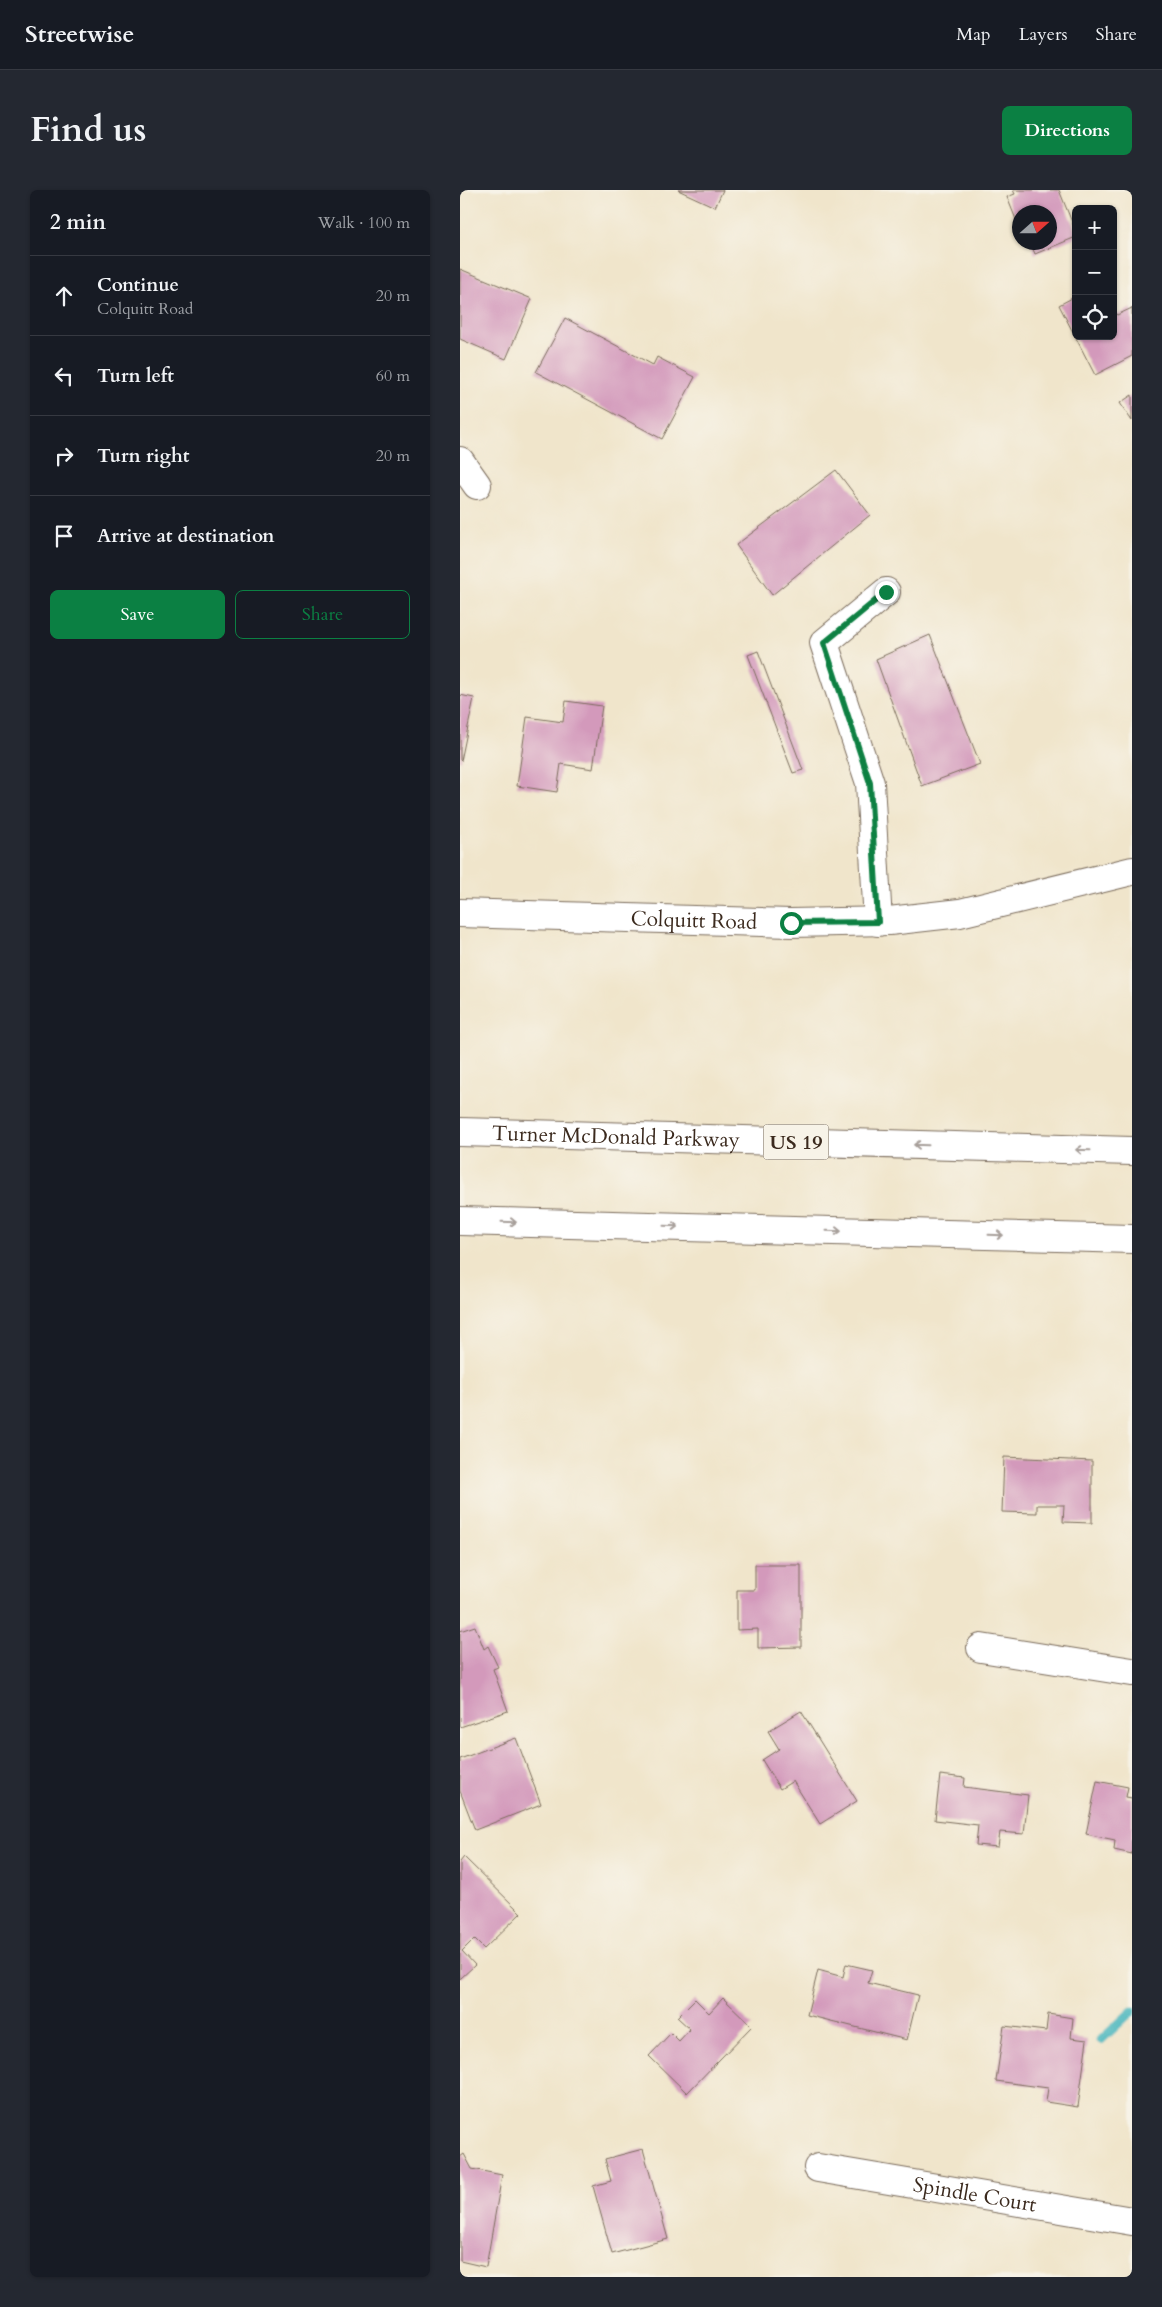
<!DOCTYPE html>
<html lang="en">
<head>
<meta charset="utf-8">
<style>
	body { margin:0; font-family:Cardo,serif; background:#242831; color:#f1f3f6 }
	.controls { position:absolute; right:15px; top:15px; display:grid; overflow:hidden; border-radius:8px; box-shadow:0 1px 4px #0004 }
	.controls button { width:45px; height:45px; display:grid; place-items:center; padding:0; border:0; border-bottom:1px solid #363941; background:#171b24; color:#f1f3f6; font:25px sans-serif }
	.compass { position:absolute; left:552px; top:15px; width:45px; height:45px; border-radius:50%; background:#171b24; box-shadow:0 1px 4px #0004; rotate:69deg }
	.stop { position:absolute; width:15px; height:15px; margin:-11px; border:4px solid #0b8043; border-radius:50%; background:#fff }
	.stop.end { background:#0b8043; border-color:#fff; box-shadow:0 1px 5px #0008 }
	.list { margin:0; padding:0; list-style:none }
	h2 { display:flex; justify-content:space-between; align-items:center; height:65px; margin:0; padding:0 20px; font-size:21px }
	h2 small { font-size:16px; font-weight:400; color:#9ea1a6 }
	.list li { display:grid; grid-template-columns:32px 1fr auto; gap:15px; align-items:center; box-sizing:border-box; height:80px; padding:0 20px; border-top:1px solid #363941 }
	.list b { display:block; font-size:19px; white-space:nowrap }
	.list p { margin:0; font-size:16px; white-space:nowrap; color:#9ea1a6 }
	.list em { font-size:16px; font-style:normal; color:#9ea1a6 }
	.actions { display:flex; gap:10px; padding:15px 20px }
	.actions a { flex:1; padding:11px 0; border:1px solid #0b8043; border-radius:8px; text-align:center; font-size:18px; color:#0b8043 }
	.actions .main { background:#0b8043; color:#fff }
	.icon { flex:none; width:28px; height:28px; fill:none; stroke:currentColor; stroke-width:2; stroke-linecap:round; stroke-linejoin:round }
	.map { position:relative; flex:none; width:672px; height:2087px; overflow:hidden; border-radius:8px }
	header { display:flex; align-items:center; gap:30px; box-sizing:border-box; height:70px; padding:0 25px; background:#171b24; border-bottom:1px solid #363941 }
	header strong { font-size:24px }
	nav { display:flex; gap:28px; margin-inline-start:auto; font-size:18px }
	.intro { display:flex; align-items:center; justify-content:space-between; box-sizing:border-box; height:120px; padding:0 30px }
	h1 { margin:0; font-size:35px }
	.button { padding:12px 22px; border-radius:8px; background:#0b8043; color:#fff; font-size:18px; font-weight:700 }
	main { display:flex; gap:30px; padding:0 30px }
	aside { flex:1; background:#171b24; border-radius:8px; box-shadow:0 1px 4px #0004 }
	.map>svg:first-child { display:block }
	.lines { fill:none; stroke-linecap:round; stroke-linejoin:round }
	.stream { stroke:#46b6bd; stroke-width:9 }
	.building { fill:#d399bb }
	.minor-casing { stroke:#7a6b5b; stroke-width:30 }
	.highway-casing { stroke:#7a6b5b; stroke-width:30 }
	.minor { stroke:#fff; stroke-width:28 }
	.highway { stroke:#fff; stroke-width:28 }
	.oneway { stroke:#a79f9a }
	.route { stroke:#0b8043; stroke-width:6 }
	.labels { text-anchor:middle; stroke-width:4; stroke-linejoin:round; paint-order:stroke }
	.shield { fill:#f7f3e8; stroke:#73665b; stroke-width:1 }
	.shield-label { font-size:20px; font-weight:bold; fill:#3b2a1e }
	.street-label { font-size:21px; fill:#3b2a1e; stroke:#f7f3e8 }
</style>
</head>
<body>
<header>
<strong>Streetwise</strong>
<nav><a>Map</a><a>Layers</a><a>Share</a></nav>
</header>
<div class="intro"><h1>Find us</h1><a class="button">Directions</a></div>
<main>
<aside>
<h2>2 min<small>Walk · 100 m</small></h2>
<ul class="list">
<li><svg class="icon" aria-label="ahead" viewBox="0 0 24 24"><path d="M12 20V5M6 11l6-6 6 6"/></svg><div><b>Continue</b><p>Colquitt Road</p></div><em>20 m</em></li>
<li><svg class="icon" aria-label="left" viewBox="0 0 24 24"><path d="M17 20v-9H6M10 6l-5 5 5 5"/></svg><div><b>Turn left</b></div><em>60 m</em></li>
<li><svg class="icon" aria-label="right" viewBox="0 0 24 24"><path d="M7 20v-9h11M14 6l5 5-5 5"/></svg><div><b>Turn right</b></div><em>20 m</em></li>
<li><svg class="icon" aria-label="arrive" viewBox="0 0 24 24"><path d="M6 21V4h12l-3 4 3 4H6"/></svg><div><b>Arrive at destination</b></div></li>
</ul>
<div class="actions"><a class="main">Save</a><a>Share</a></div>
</aside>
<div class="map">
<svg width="672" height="2087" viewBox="0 0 672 2087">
	<rect width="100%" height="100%" fill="#f7f3e8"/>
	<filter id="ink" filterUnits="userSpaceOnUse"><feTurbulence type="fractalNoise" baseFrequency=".02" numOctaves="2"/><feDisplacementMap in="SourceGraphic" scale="10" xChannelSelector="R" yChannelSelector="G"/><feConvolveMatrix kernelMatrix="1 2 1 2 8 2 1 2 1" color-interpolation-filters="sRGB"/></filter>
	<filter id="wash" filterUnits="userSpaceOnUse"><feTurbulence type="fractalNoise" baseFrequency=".0096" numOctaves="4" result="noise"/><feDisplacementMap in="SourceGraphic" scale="20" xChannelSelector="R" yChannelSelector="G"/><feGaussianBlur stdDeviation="1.12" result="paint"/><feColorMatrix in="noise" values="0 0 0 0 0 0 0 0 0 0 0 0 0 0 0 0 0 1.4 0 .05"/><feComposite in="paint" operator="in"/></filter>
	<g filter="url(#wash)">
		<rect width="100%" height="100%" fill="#f0e5cb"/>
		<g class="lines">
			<path class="stream" d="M641,1850L672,1821"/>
		</g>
		<g id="blocks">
			<path class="building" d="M218,0H263L255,17Z
				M553,0H599L616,42V47L575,64L570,52H590V22H560L559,37L547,7L555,4Z
				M0,79L72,109L46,169L0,149Z
				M616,106V146H653V118L657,125L672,118V166L635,185L599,115Z
				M105,128L193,175L197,167L235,187L202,249L76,182Z
				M672,205V231L660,213Z
				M376,280L410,325L312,405L276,355Z
				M470,445L520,574L462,596L416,469Z
				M298,461L343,580L333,583L288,465Z
				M0,505L14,508L1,571L0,570Z
				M106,511L142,516L133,579L101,574L97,602L57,596L67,527L103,532Z
				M544,1267L632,1271V1333L603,1332L604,1315H577V1323L542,1322Z
				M295,1375H341V1457L298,1458V1439L277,1440V1400H295Z
				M15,1436L24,1459L28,1456L38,1477L33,1479L48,1521L0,1537V1441Z
				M341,1521L397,1611L360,1634L333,1591L320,1599L302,1570L319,1559L308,1541Z
				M56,1548L81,1614L15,1640L0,1601V1569Z
				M480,1585L505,1588L504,1597L568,1605L564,1644L540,1642L538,1657L516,1655L518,1635L475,1630Z
				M637,1591L668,1597L666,1607L672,1608V1664L654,1660L655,1650L626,1644Z
				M4,1667L61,1723L24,1759L14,1749L2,1761L15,1775L0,1789V1672Z
				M386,1774L412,1780L408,1793L458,1805L447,1850L347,1825L358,1780L383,1787Z
				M263,1808L292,1836L227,1903L189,1866L211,1843L219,1851L230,1839L217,1827L235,1809L249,1823Z
				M588,1824L613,1828L611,1848L627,1850L618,1917L586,1912L588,1898L536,1891L544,1836L586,1841Z
				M183,1959L208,2049L152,2064L133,1996L151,1991L145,1969Z
				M4,1964L12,1979L42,1985L26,2077L0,2071V1967Z"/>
		</g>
	</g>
	<g filter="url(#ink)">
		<use href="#blocks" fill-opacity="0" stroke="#7a6b5b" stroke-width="1"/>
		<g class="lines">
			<g class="minor-casing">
				<g id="minor">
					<path d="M0,271L17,295"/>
					<path id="s1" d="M0,723L331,733L429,731L500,723L672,681"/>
					<path d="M418,732L410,593L364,453L426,402"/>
					<path d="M521,1458L672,1482"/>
					<path id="s2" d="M358,1978L672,2031"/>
				</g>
			</g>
			<g class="highway-casing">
				<g id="highway">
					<path id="s3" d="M0,942L672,961"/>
					<path d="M0,1031L672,1049"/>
				</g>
			</g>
			<use href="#minor" class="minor"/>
			<use href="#highway" class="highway"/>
		</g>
		<defs><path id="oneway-shaft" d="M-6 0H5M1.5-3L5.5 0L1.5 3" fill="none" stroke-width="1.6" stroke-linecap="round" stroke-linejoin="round" transform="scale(1.25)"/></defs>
		<g class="oneway">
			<use href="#oneway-shaft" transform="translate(461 955) rotate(-178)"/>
			<use href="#oneway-shaft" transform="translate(623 960) rotate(-178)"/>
			<use href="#oneway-shaft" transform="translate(49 1032) rotate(2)"/>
			<use href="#oneway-shaft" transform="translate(211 1036) rotate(2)"/>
			<use href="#oneway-shaft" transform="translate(374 1041) rotate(2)"/>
			<use href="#oneway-shaft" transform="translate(536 1045) rotate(2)"/>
		</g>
	</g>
	<g class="lines" filter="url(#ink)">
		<path class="route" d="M331,733L418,732L410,593L364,453L426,402"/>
	</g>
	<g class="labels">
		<rect class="shield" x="303.5" y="934.5" width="65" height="35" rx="4"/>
		<g class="shield-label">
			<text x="336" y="959">US 19</text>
		</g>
		<g class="street-label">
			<text dy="7" stroke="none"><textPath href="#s1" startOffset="234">Colquitt Road</textPath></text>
			<text dy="7" stroke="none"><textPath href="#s3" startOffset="156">Turner McDonald Parkway</textPath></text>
			<text dy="7" stroke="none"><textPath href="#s2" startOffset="159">Spindle Court</textPath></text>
		</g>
	</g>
</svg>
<div class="controls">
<button>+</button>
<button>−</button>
<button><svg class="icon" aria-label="locate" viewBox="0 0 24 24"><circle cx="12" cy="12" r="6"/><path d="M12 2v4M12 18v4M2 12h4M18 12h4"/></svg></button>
</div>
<svg class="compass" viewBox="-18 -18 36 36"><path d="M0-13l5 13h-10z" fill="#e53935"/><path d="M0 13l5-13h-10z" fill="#9ea1a6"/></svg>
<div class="stop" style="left:331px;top:733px"></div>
<div class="stop end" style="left:426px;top:402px"></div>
</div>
</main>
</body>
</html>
